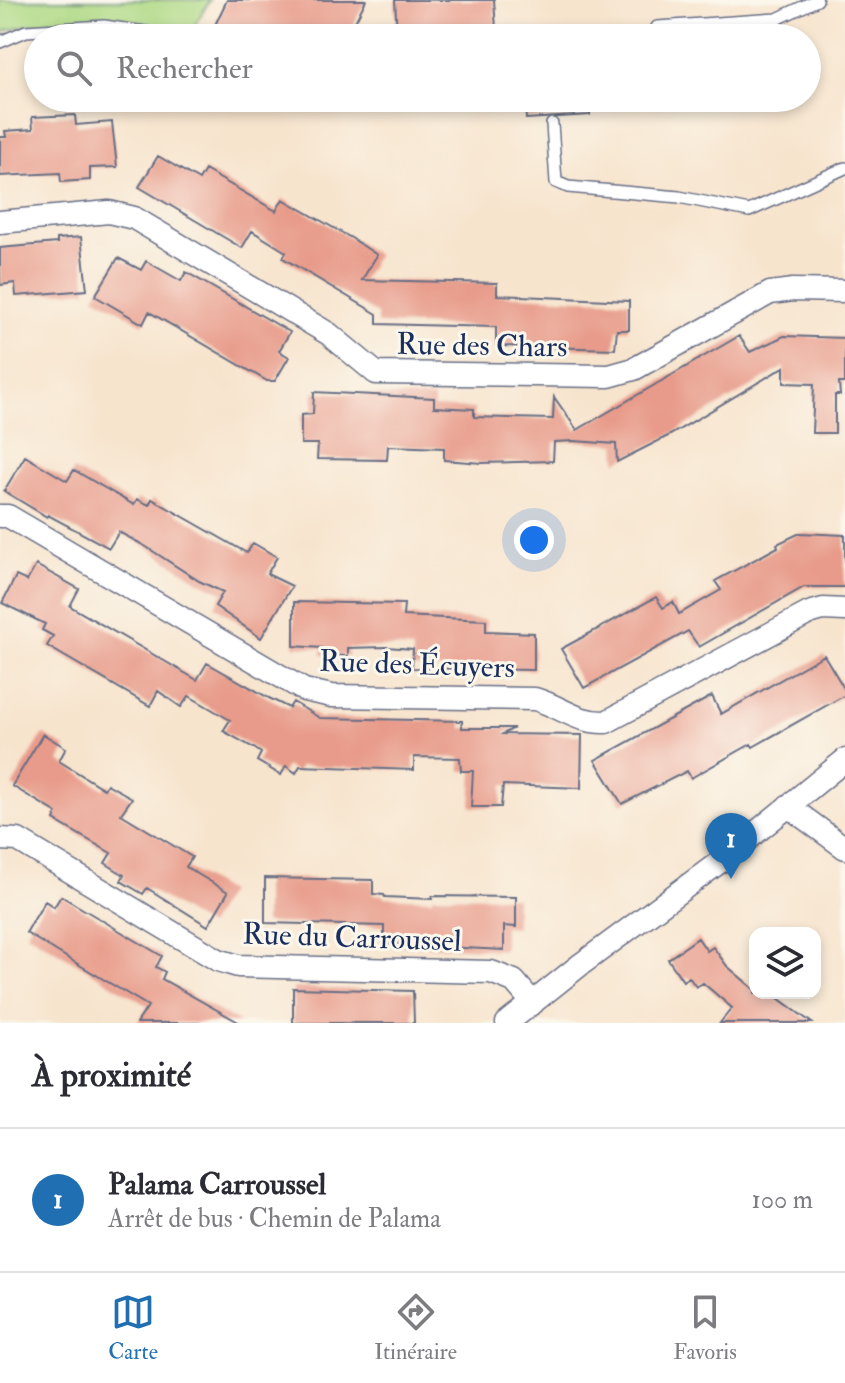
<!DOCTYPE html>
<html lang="fr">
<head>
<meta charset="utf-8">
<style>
	body { margin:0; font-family:"IM FELL Double Pica",serif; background:#f2f2f3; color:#2b2b33 }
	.controls { position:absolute; right:24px; bottom:24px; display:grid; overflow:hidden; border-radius:16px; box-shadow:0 4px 12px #0003 }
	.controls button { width:72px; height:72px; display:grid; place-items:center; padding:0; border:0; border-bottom:2px solid #e1e1e2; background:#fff; color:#2b2b33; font:40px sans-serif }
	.you { position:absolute; left:534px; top:540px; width:28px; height:28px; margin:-20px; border:6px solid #fff; border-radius:50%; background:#1a73e8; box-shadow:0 0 0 12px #1a73e833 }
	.badge { display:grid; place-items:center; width:52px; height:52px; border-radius:50%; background:#1f6fb2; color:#fff; font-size:26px; font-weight:700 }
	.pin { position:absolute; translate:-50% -66px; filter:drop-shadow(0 2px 4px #0008) }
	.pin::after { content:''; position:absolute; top:42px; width:28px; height:24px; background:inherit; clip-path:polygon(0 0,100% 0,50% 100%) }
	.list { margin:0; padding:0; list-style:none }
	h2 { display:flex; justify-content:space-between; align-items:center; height:104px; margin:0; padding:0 32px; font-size:34px }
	h2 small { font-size:26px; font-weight:400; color:#7c7c81 }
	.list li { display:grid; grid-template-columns:52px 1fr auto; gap:24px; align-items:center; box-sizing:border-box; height:144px; padding:0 32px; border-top:2px solid #e1e1e2 }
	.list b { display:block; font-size:30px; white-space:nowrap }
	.list p { margin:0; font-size:26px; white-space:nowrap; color:#7c7c81 }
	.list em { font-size:26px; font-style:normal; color:#7c7c81 }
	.icon { flex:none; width:44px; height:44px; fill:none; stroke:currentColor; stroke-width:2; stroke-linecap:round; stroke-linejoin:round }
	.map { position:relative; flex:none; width:845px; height:1023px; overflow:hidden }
	.search { position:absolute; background:#fff; box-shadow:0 4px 12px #0003; left:24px; right:24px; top:24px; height:88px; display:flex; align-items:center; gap:20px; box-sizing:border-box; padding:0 28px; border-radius:44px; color:#7c7c81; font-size:30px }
	.sheet { height:248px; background:#fff }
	nav { display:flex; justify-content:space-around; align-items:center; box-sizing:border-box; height:112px; border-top:2px solid #e1e1e2; background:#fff; font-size:22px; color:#7c7c81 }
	nav a { display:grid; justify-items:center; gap:4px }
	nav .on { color:#1f6fb2 }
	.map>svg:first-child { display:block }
	.green { fill:#aed984; stroke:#648471; stroke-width:2 }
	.building { fill:#e89b8a }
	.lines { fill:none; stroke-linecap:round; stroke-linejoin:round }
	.service-casing { stroke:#686e85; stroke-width:14 }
	.minor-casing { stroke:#686e85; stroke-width:25 }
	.service { stroke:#fff; stroke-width:11 }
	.minor { stroke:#fff; stroke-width:22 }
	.labels { text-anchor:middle; stroke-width:6; stroke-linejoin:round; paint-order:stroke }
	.street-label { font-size:30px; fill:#1b2f5e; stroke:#fbf7ec }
</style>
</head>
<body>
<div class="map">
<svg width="845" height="1023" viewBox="0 0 845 1023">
	<rect width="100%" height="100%" fill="#fbf7ec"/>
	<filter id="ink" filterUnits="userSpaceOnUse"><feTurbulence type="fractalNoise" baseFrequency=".0125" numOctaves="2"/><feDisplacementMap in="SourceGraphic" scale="16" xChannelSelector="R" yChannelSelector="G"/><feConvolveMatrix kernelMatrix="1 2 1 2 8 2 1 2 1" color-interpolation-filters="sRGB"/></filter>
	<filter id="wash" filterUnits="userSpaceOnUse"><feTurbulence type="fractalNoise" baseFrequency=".006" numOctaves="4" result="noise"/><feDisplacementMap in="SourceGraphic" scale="32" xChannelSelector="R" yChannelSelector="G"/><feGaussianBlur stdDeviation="1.8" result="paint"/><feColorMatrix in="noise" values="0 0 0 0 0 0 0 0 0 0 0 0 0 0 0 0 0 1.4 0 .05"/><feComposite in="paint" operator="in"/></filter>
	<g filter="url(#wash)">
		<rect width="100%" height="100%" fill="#f7e4cd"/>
		<path class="green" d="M0,0H210L191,31C128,22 61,11 0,33Z"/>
		<g id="blocks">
			<path class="building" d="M227,0H366L347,38H241L215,25Z
				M395,0H494L496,29L471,30V36L421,38V33L397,34Z
				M525,98H590V115L526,119Z
				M75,115L76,125L112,122L117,167L90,168V180L61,182L60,173L0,176V137H6L5,131L33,129L32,117Z
				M158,156L199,180L205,170L276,211L283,199L353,239L377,255L362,280L497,283V295L629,301V330H617L615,349L544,347L496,346V327L377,324V314L283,258L286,252L252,231L242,248L139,187Z
				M81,237L87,290L16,296L15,283L0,285V248L57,243V239Z
				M118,258L141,270L146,261L181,281L186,272L290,332L279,351L289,357L275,381H267L149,312L143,324L95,296Z
				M739,336L750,352L784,336L845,338V383H839L840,395H835V433H812L814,384L784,383V367L670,435L617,462L616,444L574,441L554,442L553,461L482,463L444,460V448L388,446L387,460L317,459L318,444H301V415L313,414L314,392L434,398V407L474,409V417L553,419L554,397L577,430Z
				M25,456L67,481L74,470L134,505L137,499L149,505L152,499L247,553L253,543L277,557L267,574L292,586L261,638L215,606L223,592L199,581L145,546L119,532L109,548L48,515L47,517L4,491Z
				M800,533L845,535V587H804L699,647L688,631L584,688L561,649L656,597L663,608L673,602L679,614L721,590L715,581L778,547L777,544Z
				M36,565L79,589L70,606L197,680L207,663L269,698L289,708L293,702L320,718L462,721V728H514L503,734L582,735L581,788L503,785L501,807H471L473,771H461L460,758L414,757V770L300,766L296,773L286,766L281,775L257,761L261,753L254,748L223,731L230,720L189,696L181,707L158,691L150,706L47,646L53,636L42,630L45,624L2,603L16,576L27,581Z
				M294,602L404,604L403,616L486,620V631L534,633V670L412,668L413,649L386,647L348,648V656L322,655V648L294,646Z
				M824,655L845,690V695L753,747L751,744L691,778L687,771L622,804L595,760L712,696L721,714Z
				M43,734L66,748L59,761L104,789L107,784L132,798L121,814L192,857L186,867L228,892L208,926L147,888L143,894L121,881L124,875L105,863L111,853L54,820L57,813L12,786Z
				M265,878L373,880V894L384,895L385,897L432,899V896L516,897V927L504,926V950L384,944V926L265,923Z
				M61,896L162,956L156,967L165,972L162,979L240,1023H137L148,1006L26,933L45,901L54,907Z
				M698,938L707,951L713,947L727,966L755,990V993H771L812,1023H720L732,1008L703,983L696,987L689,977L683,981L668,959Z
				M293,988L413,991L414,1023H293Z"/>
		</g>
	</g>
	<g filter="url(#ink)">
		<use href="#blocks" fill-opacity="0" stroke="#686e85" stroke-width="2"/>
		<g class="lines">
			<g class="service-casing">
				<path id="service" d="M657,27L777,19L817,0
					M0,42L26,31L104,26L179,37
					M552,124L556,182L568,187L679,197L749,211L845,168"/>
			</g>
			<g class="minor-casing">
				<path id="minor" d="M0,222L109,212L134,218L329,334L376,373L609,376L634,369L770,293L793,290L845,291
					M0,516H8L304,690L332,696L535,699C562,707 577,723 606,722L809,613L823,609L845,610
					M788,806L845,848
					M0,839L18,840L218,960L238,966L491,972L514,981L533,1003
					M507,1023L580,965L721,861L845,760"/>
			</g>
			<use href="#service" class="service"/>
			<use href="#minor" class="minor"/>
		</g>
	</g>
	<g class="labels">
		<g class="street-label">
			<text transform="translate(482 345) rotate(1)" y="10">Rue des Chars</text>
			<text transform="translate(417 664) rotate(2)" y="10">Rue des Écuyers</text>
			<text transform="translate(352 937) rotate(2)" y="10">Rue du Carroussel</text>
		</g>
	</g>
</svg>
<div class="controls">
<button><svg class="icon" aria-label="layers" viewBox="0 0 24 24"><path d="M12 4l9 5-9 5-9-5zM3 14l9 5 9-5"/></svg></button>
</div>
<div class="you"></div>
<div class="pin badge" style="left:731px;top:879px">1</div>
<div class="search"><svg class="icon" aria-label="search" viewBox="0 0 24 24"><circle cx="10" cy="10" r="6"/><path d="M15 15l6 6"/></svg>Rechercher</div>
</div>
<section class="sheet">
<h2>À proximité<small></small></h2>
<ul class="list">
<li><span class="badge">1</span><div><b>Palama Carroussel</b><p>Arrêt de bus · Chemin de Palama</p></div><em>100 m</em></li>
</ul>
</section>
<nav>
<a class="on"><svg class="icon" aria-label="map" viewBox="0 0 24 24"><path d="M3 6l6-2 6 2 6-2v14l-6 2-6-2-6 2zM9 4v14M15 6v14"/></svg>Carte</a>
<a><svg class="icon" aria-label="directions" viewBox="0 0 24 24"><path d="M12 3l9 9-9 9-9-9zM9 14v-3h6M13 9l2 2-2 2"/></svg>Itinéraire</a>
<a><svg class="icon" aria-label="saved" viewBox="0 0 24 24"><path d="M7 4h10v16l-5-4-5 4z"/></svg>Favoris</a>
</nav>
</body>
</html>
